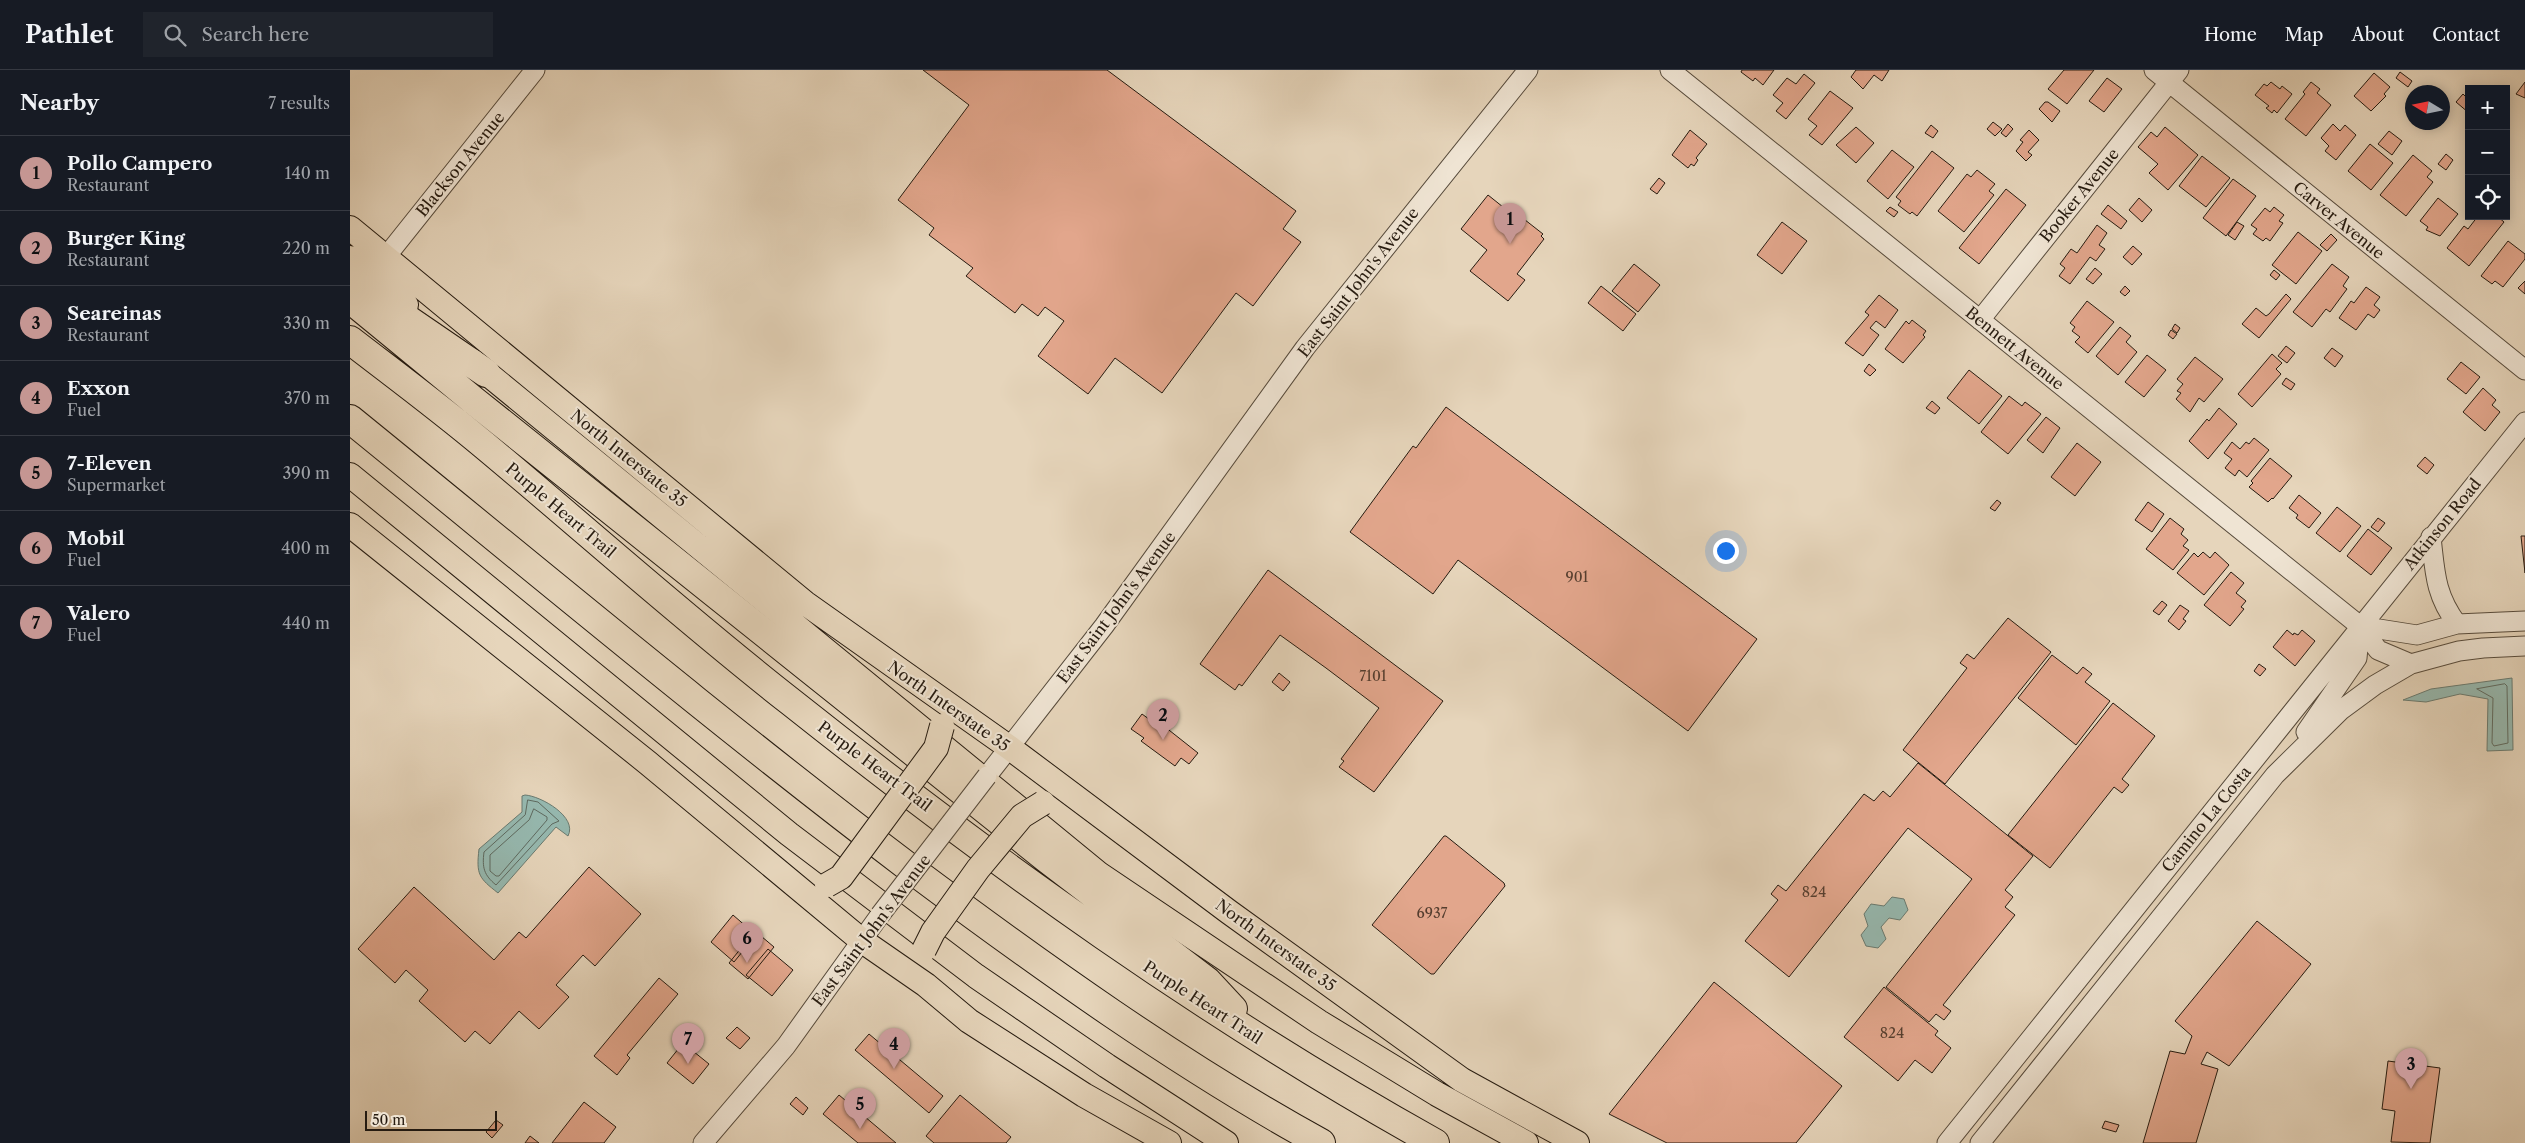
<!DOCTYPE html>
<html lang="en">
<head>
<meta charset="utf-8">
<style>
	body { margin:0; font-family:"Libre Caslon Text",serif; background:#20242c; color:#f1f3f6 }
	.controls { position:absolute; right:15px; top:15px; display:grid; overflow:hidden; border-radius:0px; box-shadow:0 2px 12px #0003 }
	.controls button { width:45px; height:45px; display:grid; place-items:center; padding:0; border:0; border-bottom:1px solid #363941; background:#171b24; color:#f1f3f6; font:25px sans-serif }
	.compass { position:absolute; left:2055px; top:15px; width:45px; height:45px; border-radius:50%; background:#171b24; box-shadow:0 2px 12px #0003; rotate:280deg }
	.scale { position:absolute; left:15px; bottom:12px; width:132px; box-sizing:border-box; padding-left:5px; border:2px solid #261b10; border-top:0; font-size:14px; line-height:18px; white-space:nowrap; color:#261b10; -webkit-text-stroke:4px #efe4d3; paint-order:stroke }
	.you { position:absolute; left:1375px; top:480px; width:18px; height:18px; margin:-12px; border:4px solid #fff; border-radius:50%; background:#1a73e8; box-shadow:0 0 0 8px #1a73e833 }
	.badge { display:grid; place-items:center; width:32px; height:32px; border-radius:50%; background:#c59692; color:#111; font-size:16px; font-weight:700 }
	.pin { position:absolute; translate:-50% -41px; filter:drop-shadow(0 1px 2px #0008) }
	.pin::after { content:''; position:absolute; top:26px; width:18px; height:15px; background:inherit; clip-path:polygon(0 0,100% 0,50% 100%) }
	.list { margin:0; padding:0; list-style:none }
	h2 { display:flex; justify-content:space-between; align-items:center; height:65px; margin:0; padding:0 20px; font-size:21px }
	h2 small { font-size:16px; font-weight:400; color:#9ea1a6 }
	.list li { display:grid; grid-template-columns:32px 1fr auto; gap:15px; align-items:center; box-sizing:border-box; height:75px; padding:0 20px; border-top:1px solid #363941 }
	.list b { display:block; font-size:19px; white-space:nowrap }
	.list p { margin:0; font-size:16px; white-space:nowrap; color:#9ea1a6 }
	.list em { font-size:16px; font-style:normal; color:#9ea1a6 }
	.icon { flex:none; width:28px; height:28px; fill:none; stroke:currentColor; stroke-width:2; stroke-linecap:round; stroke-linejoin:round }
	.map { position:relative; flex:none; width:2175px; height:1073px; overflow:hidden }
	header { display:flex; align-items:center; gap:30px; box-sizing:border-box; height:70px; padding:0 25px; background:#171b24; border-bottom:1px solid #363941 }
	header strong { font-size:24px }
	nav { display:flex; gap:28px; margin-inline-start:auto; font-size:18px }
	.search { width:350px; height:45px; background:#20242c; display:flex; align-items:center; gap:12px; box-sizing:border-box; padding:0 18px; border-radius:0px; color:#9ea1a6; font-size:19px }
	main { display:flex }
	aside { flex:1; background:#171b24 }
	.map>svg:first-child { display:block }
	.water { fill:#96b9b0; stroke:#697a70 }
	.lines { fill:none; stroke-linecap:round; stroke-linejoin:round }
	.shore { stroke:#5e6a60; stroke-width:1 }
	.building { fill:#e2a68c; stroke:#261b10 }
	.minor-casing { stroke:#564a3b; stroke-width:21 }
	.major-casing { stroke:#261b10; stroke-width:26 }
	.highway-casing { stroke:#261b10; stroke-width:30 }
	.minor { stroke:#efe4d3; stroke-width:19 }
	.major { stroke:#e6d5bb; stroke-width:24 }
	.highway { stroke:#e6d5bb; stroke-width:28 }
	.minor-bridge-casing { stroke:#564a3b; stroke-width:21; stroke-linecap:butt }
	.major-bridge-casing { stroke:#261b10; stroke-width:26; stroke-linecap:butt }
	.minor-bridge { stroke:#efe4d3; stroke-width:19 }
	.major-bridge { stroke:#e6d5bb; stroke-width:24 }
	.labels { text-anchor:middle; stroke-width:4; stroke-linejoin:round; paint-order:stroke }
	.number-label { font-size:14px; fill:#553e2f }
	.street-label { font-size:16px; fill:#261b10; stroke:#efe4d3 }
</style>
</head>
<body>
<header>
<strong>Pathlet</strong>
<div class="search"><svg class="icon" aria-label="search" viewBox="0 0 24 24"><circle cx="10" cy="10" r="6"/><path d="M15 15l6 6"/></svg>Search here</div>
<nav><a>Home</a><a>Map</a><a>About</a><a>Contact</a></nav>
</header>
<main>
<aside>
<h2>Nearby<small>7 results</small></h2>
<ul class="list">
<li><span class="badge">1</span><div><b>Pollo Campero</b><p>Restaurant</p></div><em>140 m</em></li>
<li><span class="badge">2</span><div><b>Burger King</b><p>Restaurant</p></div><em>220 m</em></li>
<li><span class="badge">3</span><div><b>Seareinas</b><p>Restaurant</p></div><em>330 m</em></li>
<li><span class="badge">4</span><div><b>Exxon</b><p>Fuel</p></div><em>370 m</em></li>
<li><span class="badge">5</span><div><b>7-Eleven</b><p>Supermarket</p></div><em>390 m</em></li>
<li><span class="badge">6</span><div><b>Mobil</b><p>Fuel</p></div><em>400 m</em></li>
<li><span class="badge">7</span><div><b>Valero</b><p>Fuel</p></div><em>440 m</em></li>
</ul>
</aside>
<div class="map">
<svg width="2175" height="1073" viewBox="0 0 2175 1073">
	<rect width="100%" height="100%" fill="#e6d5bb"/>
	<filter id="stains"><feTurbulence type="fractalNoise" baseFrequency=".004" numOctaves="4"/><feColorMatrix values="0 0 0 0 .2 0 0 0 0 .09 0 0 0 0 .02 0 0 0 .5 -.17"/></filter>
	<radialGradient id="worn" r=".72"><stop offset=".6" stop-color="#630" stop-opacity="0"/><stop offset="1" stop-color="#630" stop-opacity=".3"/></radialGradient>
	<path class="water" d="M2162,608L2163,680L2137,681L2138,629L2110,624L2076,632L2053,630L2081,619Z
		M175,725C191,726 228,747 218,766L206,757L148,823C129,808 126,805 129,779L172,742V726Z
		M1542,827L1554,829L1558,840L1550,850L1539,848L1531,857L1536,869L1528,878L1516,876L1511,865L1518,856L1514,844L1521,834L1534,836Z"/>
	<g class="lines">
		<path class="shore" d="M2155,614L2157,616L2158,673L2144,676L2142,673L2143,628L2127,619Z
			M178,730L188,732L209,751L202,754L146,815C134,805 132,798 134,782L175,745Z
			M184,739L197,747V750L149,806H146L140,801V785L179,750Z"/>
	</g>
	<path class="building" d="M573,0H757L946,141L933,159L951,172L903,236L886,223L812,323L765,288L738,324L688,286L714,251L695,237L688,246L672,234L665,243L616,206L623,198L579,165L584,158L548,130L619,35Z
		M1392,0H1424L1413,15L1405,8L1403,11L1391,2Z
		M1506,0H1539L1532,11L1524,5L1513,19L1501,7Z
		M1714,0H1744L1717,34L1698,19Z
		M2050,2L2062,11L2058,17L2046,8Z
		M2024,3L2040,17L2034,24L2036,26L2021,41L2004,26Z
		M1454,4L1465,13L1436,49L1426,41L1433,33L1423,25L1437,8L1446,14Z
		M1757,8L1772,19L1754,42L1739,31Z
		M1921,12L1930,19L1932,16L1942,24L1927,43L1924,40L1922,43L1916,38L1919,36L1905,25L1914,14L1917,16Z
		M1961,12L1970,19L1967,23L1981,35L1956,66L1935,49L1955,24L1953,22Z
		M2175,12V28L2166,24Z
		M1480,21L1503,38L1472,75L1459,65L1467,56L1458,49Z
		M2113,24L2119,30V43L2106,32Z
		M1695,32H1698L1710,41L1702,52L1689,39Z
		M1643,52L1652,59L1645,66L1637,59Z
		M1658,54L1663,59L1656,67L1651,63Z
		M1983,54L1990,61L1995,55L2006,65L1986,90L1975,81L1979,76L1971,68Z
		M1581,55L1588,61L1583,68L1575,63Z
		M1506,57L1524,73L1506,93L1486,75Z
		M1815,57L1848,85L1818,120L1799,103L1808,94L1788,77L1801,62L1807,67Z
		M1340,60L1357,74L1346,88L1348,90L1344,96L1341,94L1338,98L1322,85Z
		M1679,60L1689,70L1678,82L1682,85L1676,91L1666,81L1673,72L1670,70Z
		M2039,61L2052,71L2042,85L2028,74Z
		M2020,74L2043,93L2021,120L1998,101Z
		M1542,80L1564,97L1538,129L1517,111Z
		M1582,81L1604,98L1567,146L1562,142L1560,144L1548,135L1551,131L1546,127Z
		M2096,84L2103,90L2096,100L2088,94Z
		M2063,85L2082,101L2077,107L2083,112L2056,146L2030,125Z
		M1852,86L1880,108L1856,137L1829,116Z
		M1627,100L1645,114L1639,121L1644,125L1614,162L1588,141L1617,104L1621,107Z
		M1309,108L1315,113L1307,124L1300,119Z
		M1883,109L1906,126L1876,166L1853,148Z
		M1656,119L1676,135L1629,194L1609,178Z
		M1138,125L1168,149L1170,146L1193,164L1191,166L1194,169L1167,204L1175,210L1158,231L1120,201L1137,180L1111,159Z
		M1789,128L1802,140L1792,152L1779,140Z
		M2088,128L2108,144L2090,166L2076,160L2078,157L2070,151Z
		M1758,135L1777,151L1771,159L1751,144Z
		M1540,137L1548,142L1544,147L1536,141Z
		M1924,137L1934,145L1929,151L1933,153L1920,171L1916,168L1913,171L1903,164L1907,159L1901,155L1915,138L1920,142Z
		M2128,146H2147L2154,152L2119,196L2097,178L2114,156L2118,159Z
		M1432,152L1457,171L1432,204L1407,185Z
		M1887,152L1894,156L1885,170L1878,165Z
		M1747,155L1757,163L1749,175L1755,179L1746,191L1740,187L1720,214L1709,206L1715,198L1710,194L1721,179L1727,183Z
		M1948,162L1972,181L1946,214L1922,195Z
		M1981,164L1987,170L1977,181L1970,175Z
		M2158,171L2175,184V189L2153,217L2145,211L2142,214L2131,206Z
		M1783,176L1792,184L1782,195L1773,187Z
		M1284,194L1310,215L1288,242L1262,221Z
		M1982,194L1999,207L1993,216L1997,219L1980,242L1976,239L1962,257L1943,242Z
		M1745,198L1752,204L1743,214L1736,209Z
		M1924,200L1930,205L1926,210L1920,205Z
		M2175,211V224L2168,218Z
		M1251,216L1286,244L1273,261L1238,233Z
		M1775,216L1780,221L1775,226L1770,222Z
		M2016,217L2030,227L2024,235L2030,240L2024,248L2018,244L2006,260L1989,248L2001,231L2004,233Z
		M1936,224L1941,229L1909,268L1892,254L1906,238L1916,246L1919,244Z
		M1529,225L1548,240L1535,258L1526,251L1520,258L1529,265L1513,286L1495,273L1519,245L1515,242Z
		M1737,231L1764,252L1738,283L1725,272L1730,267L1722,261L1725,257L1720,253Z
		M1562,250L1576,261L1573,265L1575,267L1553,293L1535,279L1556,251L1559,254Z
		M1825,254L1830,258L1827,263L1822,259Z
		M1770,257L1781,266L1776,272L1787,282L1768,305L1746,286Z
		M1821,260L1827,264L1823,269L1818,265Z
		M1936,276L1945,283L1937,293L1928,286Z
		M1982,278L1993,286L1985,297L1974,288Z
		M1922,284L1932,293L1926,299L1931,304L1902,337L1888,324Z
		M1797,285L1816,300L1794,327L1775,312Z
		M1845,287L1873,309L1854,332L1849,328L1840,342L1826,329L1831,323L1827,321L1833,314L1827,309Z
		M2111,292L2130,307L2116,324L2097,309Z
		M1519,294L1526,300L1520,306L1514,301Z
		M1619,300L1652,326L1629,354L1597,328Z
		M1936,308L1945,314L1941,320L1932,314Z
		M2133,318L2146,330L2142,335L2150,342L2135,361L2113,342Z
		M1659,326L1672,336L1675,332L1691,344L1658,384L1631,362Z
		M1582,331L1590,338L1585,344L1576,338Z
		M1096,337L1407,569L1338,661L1108,490L1083,524L1000,462L1063,376L1066,378Z
		M1869,338L1887,354L1858,389L1839,371L1857,349L1859,351Z
		M1696,347L1710,358L1693,383L1677,370Z
		M1904,368L1919,380L1897,407L1889,400L1885,406L1875,398L1882,389L1874,383L1882,372L1890,379L1896,372L1899,374Z
		M1727,373L1751,392L1725,426L1701,407Z
		M2075,387L2084,395L2077,404L2067,396Z
		M1920,388L1942,406L1923,429L1922,428L1918,432L1899,417L1903,413L1901,411Z
		M1949,425L1971,443L1959,458L1946,448L1948,445L1939,438Z
		M1647,430L1651,433L1645,441L1640,438Z
		M1798,432L1814,444L1802,462L1785,450Z
		M1987,437L2011,456L1990,482L1966,463Z
		M1820,448L1834,459L1831,464L1838,470L1833,476L1839,480L1823,500L1796,479Z
		M2028,448L2035,453L2028,462L2021,457Z
		M2018,459L2042,478L2021,505L1997,486Z
		M2171,466H2175V503Z
		M1853,482L1860,488L1865,482L1879,495L1854,525L1827,503L1844,483L1848,487Z
		M918,500L1093,631L1024,722L989,697L994,691L991,689L1029,638L976,598L930,565L892,616L889,614L885,620L850,594Z
		M1881,502L1894,513L1886,523L1896,531L1891,537L1894,539L1880,556L1854,535Z
		M1812,531L1817,535L1809,545L1803,541Z
		M1830,535L1839,541L1833,549L1836,551L1829,560L1818,551Z
		M1658,548L1701,582L1595,714L1553,680L1617,598L1610,593L1617,584L1624,589Z
		M1937,560L1943,565L1944,563L1948,565L1952,560L1965,571L1945,596L1923,577Z
		M1702,585L1727,604L1733,597L1742,604L1735,612L1760,631L1726,675L1668,628Z
		M1909,594L1916,599L1910,606L1904,601Z
		M929,603L940,612L933,621L922,612Z
		M1763,633L1805,666L1772,709L1779,715L1772,723L1764,717L1700,798L1658,765Z
		M792,644L803,652L805,649L848,683L839,694L831,688L825,696L791,671L794,668L781,659Z
		M1568,693L1683,786L1655,820L1663,827L1655,837L1665,845L1593,935L1601,941L1594,950L1586,944L1579,952L1536,917L1622,809L1558,758L1439,907L1395,871L1428,830L1421,824L1428,815L1436,821L1514,724L1524,731L1533,721L1540,727Z
		M1094,766H1096L1154,813L1155,816L1084,904H1081L1022,855Z
		M239,797L291,844L245,896L233,885L206,915L219,927L189,959L169,941L140,974L125,961L115,972L69,931L78,920L56,900L45,913L8,879L64,817L144,890L169,862L176,868Z
		M383,845L406,865L384,892L361,872Z
		M1907,851L1961,894L1879,996L1857,982L1851,994L1868,999L1846,1073H1793L1820,981L1835,984L1842,966L1825,951Z
		M405,861L424,877L398,909L379,893Z
		M418,879L443,900L422,926L396,905Z
		M309,908L328,924L277,985L280,988L267,1005L244,986Z
		M1364,912L1492,1016L1446,1073H1317L1259,1044Z
		M1534,917L1588,961L1585,965L1601,978L1582,1003L1565,990L1548,1011L1494,967Z
		M387,957L400,968L390,979L376,968Z
		M519,964L593,1026L579,1043L505,980Z
		M333,973L359,994L343,1014L317,993Z
		M2038,991L2090,998L2080,1073L2041,1072L2045,1041L2032,1039Z
		M489,1025L546,1073H508L473,1044Z
		M610,1025L661,1067L656,1073H584L576,1066Z
		M446,1027L458,1038L453,1045L440,1034Z
		M234,1032L266,1057L254,1073H202Z
		M146,1050L153,1055L142,1068L136,1062Z
		M1755,1051L1769,1055L1766,1062L1752,1058Z
		M180,1066L189,1073H175Z"/>
	<g class="lines">
		<g class="minor-casing">
			<path id="minor" d="M1320,0L2010,556L2028,580L2061,594
				M1804,0L2175,300
				M35,188L185,0
				M1630,250L1829,0
				M2081,467C2085,502 2085,525 2107,554
				M2010,556L2067,565L2107,554L2175,551
				M1956,662L2007,588L2010,556
				M637,706L754,556L955,278L1178,0
				M353,1073L436,976L530,845
				M1597,1073L2175,352
				M1630,1073L1925,705L1991,640L2025,615L2061,594L2109,581L2133,578L2175,576"/>
		</g>
		<g class="major-casing">
			<path id="major" d="M0,158L455,533L660,678L879,842L1112,1010L1227,1073
				M0,188L56,235
				M122,291L749,804L969,952L1087,1024L1176,1073
				M0,405L439,764L626,906L757,996L876,1073
				M0,455L298,693L511,870L576,915L619,951L734,1025L819,1073"/>
		</g>
		<g class="highway-casing">
			<path id="highway" d="M0,210L136,303
				M0,229L123,330L696,788L857,911L883,939
				M0,270C44,304 90,338 134,375C236,460 336,550 441,632C645,794 857,946 1085,1073
				M0,349C186,500 370,654 561,799C691,896 829,995 971,1073"/>
		</g>
		<use href="#minor" class="minor"/>
		<use href="#major" class="major"/>
		<use href="#highway" class="highway"/>
		<g class="minor-bridge-casing">
			<path id="minor-bridge" d="M530,845L637,706"/>
		</g>
		<g class="major-bridge-casing">
			<path id="major-bridge" d="M477,815L491,807L586,678L592,656
				M574,880L583,862L628,799L672,746L693,733"/>
		</g>
		<use href="#minor-bridge" class="minor-bridge"/>
		<use href="#major-bridge" class="major-bridge"/>
	</g>
	<g class="labels">
		<g class="number-label">
			<text x="1227" y="512">901</text>
			<text x="1023" y="611">7101</text>
			<text x="1464" y="827">824</text>
			<text x="1082" y="848">6937</text>
			<text x="1542" y="968">824</text>
		</g>
		<g class="street-label">
			<text transform="translate(110 94) rotate(-51)" y="6">Blackson Avenue</text>
			<text transform="translate(1729 125) rotate(-51)" y="6">Booker Avenue</text>
			<text transform="translate(1989 150) rotate(39)" y="6">Carver Avenue</text>
			<text transform="translate(1008 212) rotate(-52)" y="6">East Saint John's Avenue</text>
			<text transform="translate(1665 278) rotate(39)" y="6">Bennett Avenue</text>
			<text transform="translate(279 388) rotate(39)" y="6">North Interstate 35</text>
			<text transform="translate(211 440) rotate(40)" y="6">Purple Heart Trail</text>
			<text transform="translate(2092 454) rotate(-51)" y="6">Atkinson Road</text>
			<text transform="translate(766 537) rotate(-53)" y="6">East Saint John's Avenue</text>
			<text transform="translate(599 636) rotate(35)" y="6">North Interstate 35</text>
			<text transform="translate(525 696) rotate(37)" y="6">Purple Heart Trail</text>
			<text transform="translate(1856 749) rotate(-51)" y="6">Camino La Costa</text>
			<text transform="translate(521 860) rotate(-53)" y="6">East Saint John's Avenue</text>
			<text transform="translate(926 875) rotate(36)" y="6">North Interstate 35</text>
			<text transform="translate(853 932) rotate(33)" y="6">Purple Heart Trail</text>
		</g>
	</g>
	<rect width="100%" height="100%" filter="url(#stains)"/>
	<rect width="100%" height="100%" fill="url(#worn)"/>
</svg>
<div class="controls">
<button>+</button>
<button>−</button>
<button><svg class="icon" aria-label="locate" viewBox="0 0 24 24"><circle cx="12" cy="12" r="6"/><path d="M12 2v4M12 18v4M2 12h4M18 12h4"/></svg></button>
</div>
<svg class="compass" viewBox="-18 -18 36 36"><path d="M0-13l5 13h-10z" fill="#e53935"/><path d="M0 13l5-13h-10z" fill="#9ea1a6"/></svg>
<div class="scale">50 m</div>
<div class="you"></div>
<div class="pin badge" style="left:1160px;top:174px">1</div>
<div class="pin badge" style="left:813px;top:670px">2</div>
<div class="pin badge" style="left:2061px;top:1019px">3</div>
<div class="pin badge" style="left:544px;top:999px">4</div>
<div class="pin badge" style="left:510px;top:1059px">5</div>
<div class="pin badge" style="left:397px;top:893px">6</div>
<div class="pin badge" style="left:338px;top:994px">7</div>
</div>
</main>
</body>
</html>
